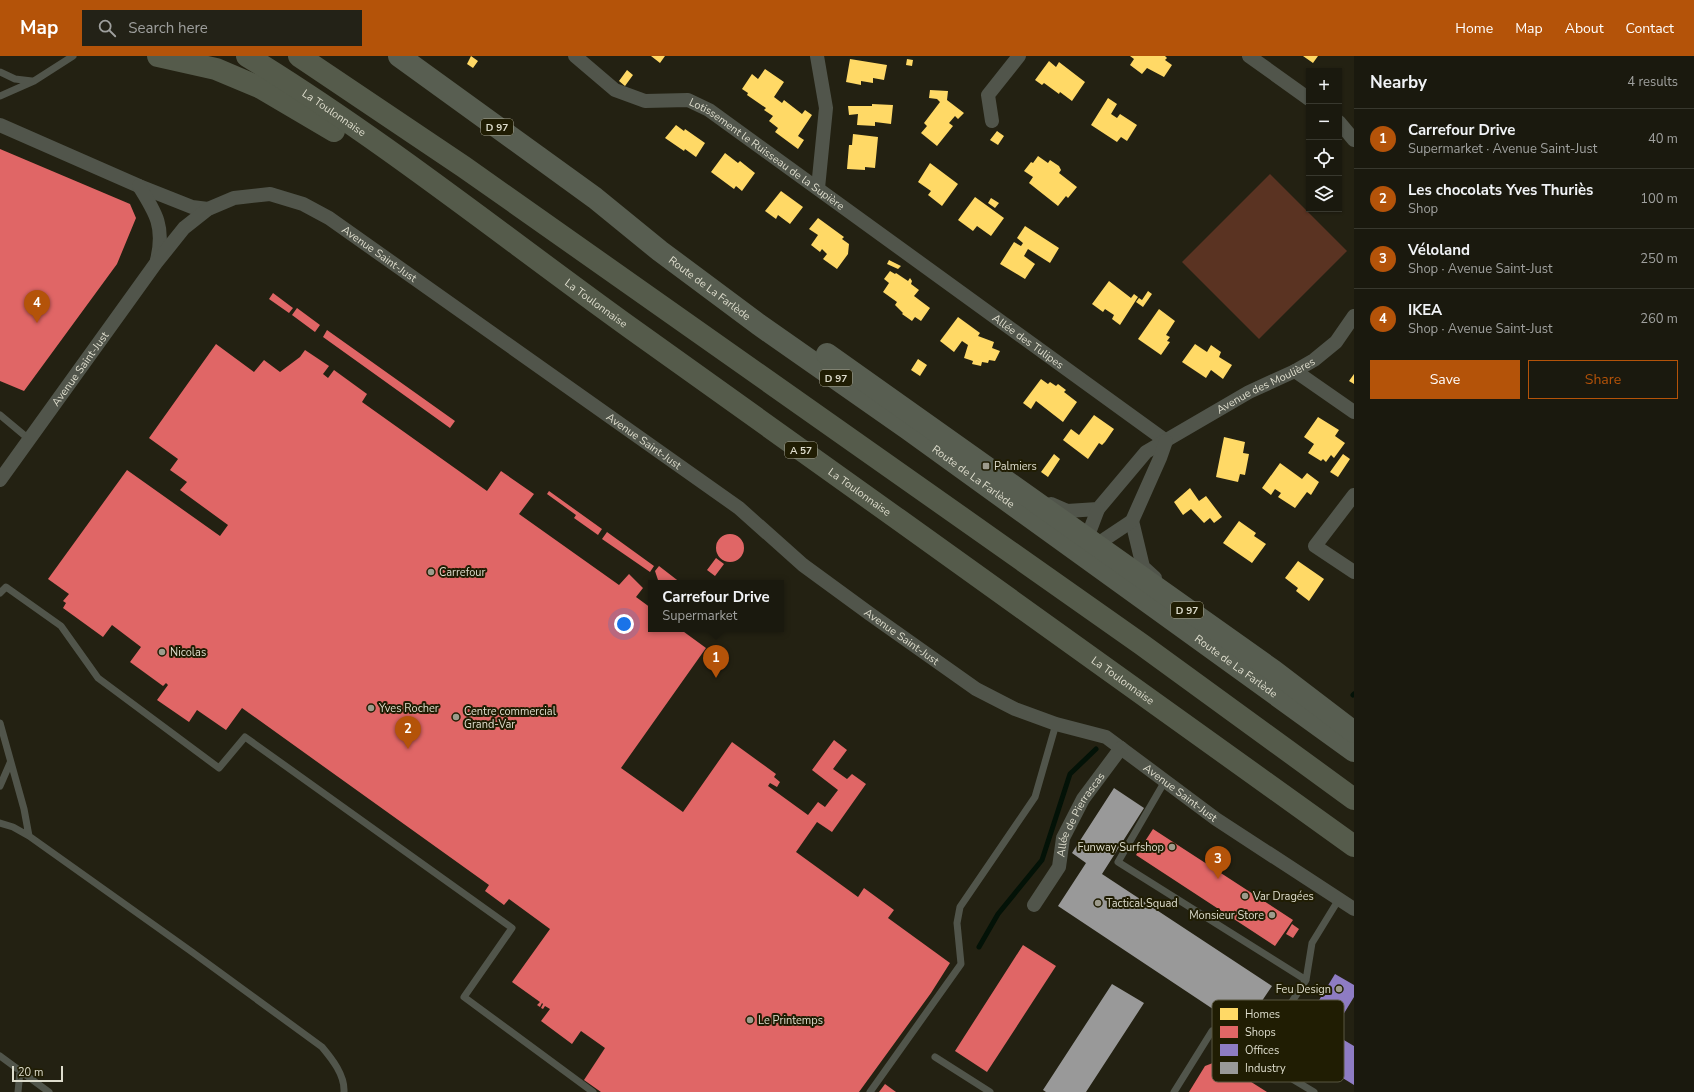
<!DOCTYPE html>
<html lang="en">
<head>
<meta charset="utf-8">
<style>
	body { margin:0; font-family:"Nunito Sans",sans-serif; background:#232217; color:#f1f3f6 }
	.controls { position:absolute; right:12px; top:12px; display:grid; overflow:hidden; border-radius:0px; box-shadow:0 1px 3px #0004 }
	.controls button { width:36px; height:36px; display:grid; place-items:center; padding:0; border:0; border-bottom:1px solid #38382e; background:#1a190e; color:#f1f3f6; font:20px sans-serif }
	.scale { position:absolute; left:12px; bottom:10px; width:51px; box-sizing:border-box; padding-left:4px; border:2px solid #deddcd; border-top:0; font-size:11px; line-height:14px; white-space:nowrap; color:#deddcd; -webkit-text-stroke:3px #201d03; paint-order:stroke }
	.you { position:absolute; left:624px; top:568px; width:14px; height:14px; margin:-10px; border:3px solid #fff; border-radius:50%; background:#1a73e8; box-shadow:0 0 0 6px #1a73e833 }
	.badge { display:grid; place-items:center; width:26px; height:26px; border-radius:50%; background:#b45309; color:#fff; font-size:13px; font-weight:700 }
	.pin { position:absolute; translate:-50% -33px; filter:drop-shadow(0 1px 2px #0008) }
	.pin::after { content:''; position:absolute; top:21px; width:14px; height:12px; background:inherit; clip-path:polygon(0 0,100% 0,50% 100%) }
	.popup { position:absolute; left:648px; top:524px; width:136px; height:52px; box-sizing:border-box; display:grid; place-content:center; border-radius:0px; background:#1a190e; filter:drop-shadow(0 1px 3px #0005); font-size:13px; white-space:nowrap; color:#9fa09e }
	.popup b { font-size:15px; color:#f1f3f6 }
	.popup::after { content:''; position:absolute; left:50%; top:100%; margin-left:-8px; border:8px solid transparent; border-top-color:#1a190e }
	.list { margin:0; padding:0; list-style:none }
	h2 { display:flex; justify-content:space-between; align-items:center; height:52px; margin:0; padding:0 16px; font-size:17px }
	h2 small { font-size:13px; font-weight:400; color:#9fa09e }
	.list li { display:grid; grid-template-columns:26px 1fr auto; gap:12px; align-items:center; box-sizing:border-box; height:60px; padding:0 16px; border-top:1px solid #38382e }
	.list b { display:block; font-size:15px; white-space:nowrap }
	.list p { margin:0; font-size:13px; white-space:nowrap; color:#9fa09e }
	.list em { font-size:13px; font-style:normal; color:#9fa09e }
	.actions { display:flex; gap:8px; padding:12px 16px }
	.actions a { flex:1; padding:9px 0; border:1px solid #b45309; border-radius:0px; text-align:center; font-size:14px; color:#b45309 }
	.actions .main { background:#b45309; color:#fff }
	.icon { flex:none; width:22px; height:22px; fill:none; stroke:currentColor; stroke-width:2; stroke-linecap:round; stroke-linejoin:round }
	.map { position:relative; flex:none; width:1354px; height:1036px; overflow:hidden }
	header { display:flex; align-items:center; gap:24px; box-sizing:border-box; height:56px; padding:0 20px; background:#b45309; color:#fff }
	header strong { font-size:19px }
	nav { display:flex; gap:22px; margin-inline-start:auto; font-size:14px }
	.search { width:280px; height:36px; background:#232217; display:flex; align-items:center; gap:10px; box-sizing:border-box; padding:0 14px; border-radius:0px; color:#9fa09e; font-size:15px }
	main { display:flex }
	aside { flex:1; background:#1a190e }
	.map>svg:first-child { display:block }
	.green { fill:#5a3322 }
	.homes { fill:#ffd966 }
	.shops { fill:#e06666 }
	.offices { fill:#8e7cc3 }
	.industry { fill:#999 }
	.lines { fill:none; stroke-linecap:round; stroke-linejoin:round }
	.stream { stroke:#031207; stroke-width:5 }
	.service { stroke:#51554b; stroke-width:7 }
	.minor { stroke:#51554b; stroke-width:14 }
	.primary { stroke:#585e51; stroke-width:22 }
	.motorway { stroke:#555b4b; stroke-width:22 }
	.poi-dot { fill:#9d9b8c; stroke:#201d03; stroke-width:1.5 }
	.labels { text-anchor:middle; stroke-width:4; stroke-linejoin:round; paint-order:stroke }
	.shield { fill:#201d03; stroke:#a5a390; stroke-width:1 }
	.shield-label { font-size:10px; font-weight:bold; fill:#deddcd }
	.street-label { font-size:11px; fill:#deddcd; stroke:#201d03 }
	.poi-label { font-size:11px; fill:#deddcd; stroke:#201d03; text-anchor:start }
	.key { fill:#201d03; stroke:#595740; stroke-width:1 }
	.key-label { font-size:11px; fill:#deddcd }
</style>
</head>
<body>
<header>
<strong>Map</strong>
<div class="search"><svg class="icon" aria-label="search" viewBox="0 0 24 24"><circle cx="10" cy="10" r="6"/><path d="M15 15l6 6"/></svg>Search here</div>
<nav><a>Home</a><a>Map</a><a>About</a><a>Contact</a></nav>
</header>
<main>
<div class="map">
<svg width="1354" height="1036" viewBox="0 0 1354 1036">
	<rect width="100%" height="100%" fill="#232112"/>
	<path class="green" d="M1270,118L1347,195L1259,283L1182,206Z"/>
	<path class="homes" d="M471,0L478,5L473,12L467,8Z
		M651,0H665L660,7Z
		M1130,0H1165L1167,2L1165,4L1172,9L1164,21L1147,12L1142,18L1130,9L1134,3Z
		M1303,0H1318L1313,7Z
		M850,3L887,9L884,24L873,22V27L861,25V29L846,26Z
		M907,3L913,4L912,10L906,9Z
		M1049,5L1056,11L1059,6L1085,26L1072,45L1060,36L1059,38L1044,27L1042,29L1035,24Z
		M765,13L784,26L774,41L782,47L784,44L802,58L805,54L812,59L798,80L804,84L798,93L775,76L778,72L769,65L773,60L764,54L766,52L747,39L748,37L742,33L752,18L758,23Z
		M627,14L633,19L625,30L619,25Z
		M930,34L948,35L947,44L964,57L958,63L955,60L949,67L953,70L937,90L921,77L927,70L924,67L940,46L937,43L929,42Z
		M1108,42L1117,48L1111,58L1117,62L1120,58L1137,69L1127,85L1121,81L1117,86L1091,69Z
		M872,48L893,49L891,68L875,66V70L857,69L858,58L849,59L848,50H872Z
		M676,69L684,75L685,73L705,87L696,101L685,93L684,95L665,82Z
		M997,75L1004,80L998,89L990,84Z
		M853,78L878,81L875,112L865,111V114L847,113L849,89H852Z
		M725,97L738,107L740,105L755,117L742,135L736,130L734,133L711,116Z
		M1038,100L1048,107L1050,104L1059,110L1061,114L1059,117L1077,131L1068,142L1066,140L1058,150L1029,127L1033,121L1024,115L1031,106L1033,107Z
		M930,107L958,128L942,150L928,139L931,135L918,126Z
		M781,135L803,151L790,168L778,159L776,163L765,155Z
		M975,141L1004,162L991,180L977,170L973,175L958,164Z
		M991,142L999,147L995,152L988,147Z
		M818,162L844,181L842,183L849,188L848,198L837,213L823,203L827,198L822,193L820,196L811,189L818,179L809,173Z
		M1025,170L1059,192L1050,207L1028,193L1024,200L1035,208L1025,223L1000,208L1014,186L1021,190L1023,187L1017,182Z
		M889,204L901,210L898,213L887,208Z
		M890,215L895,218L896,217L908,225L910,222L912,225L911,228L919,234L914,240L930,252L921,265L915,261L912,265L902,258L903,257L895,249L897,246L883,236L889,227L884,223Z
		M1109,225L1131,242L1134,238L1138,241L1120,269L1112,263L1114,259L1105,253L1103,256L1092,248Z
		M1148,235L1152,238L1143,251L1136,246L1139,242L1142,244Z
		M1159,253L1175,265L1166,279L1170,281L1167,285L1170,286L1161,299L1138,283Z
		M958,261L980,277L978,280L994,286L992,292L1000,295L995,305L989,304L988,307L982,306L981,310L972,308L973,305L964,302L968,289L962,285L954,296L940,285Z
		M1195,288L1207,296L1211,289L1221,296L1219,301L1232,309L1223,323L1211,314L1206,322L1182,306Z
		M918,303L927,309L920,320L911,314Z
		M1354,318V328L1349,325Z
		M1041,323L1048,328L1050,326L1056,330L1058,328L1066,334L1064,336L1077,346L1063,366L1036,345L1031,353L1023,347Z
		M1094,359L1114,373L1105,386L1102,389L1099,387L1088,403L1063,384L1071,373L1079,379Z
		M1318,361L1339,374L1335,380L1345,387L1334,402L1331,399L1326,406L1323,403L1321,405L1308,397L1314,388L1304,381Z
		M1224,381L1245,386L1243,397L1249,398L1245,419L1240,418L1238,426L1216,421Z
		M1054,398L1060,403L1048,421L1041,416Z
		M1343,398L1350,403L1338,421L1330,416Z
		M1280,407L1302,423L1307,417L1319,426L1311,439L1307,436L1295,452L1278,441L1281,437L1275,433L1271,439L1262,432Z
		M1190,432L1199,445L1206,440L1222,461L1214,467L1210,462L1204,467L1191,453L1183,459L1174,446Z
		M1239,465L1256,477L1254,480L1266,488L1252,507L1223,487Z
		M1298,505L1324,523L1309,545L1296,535L1298,532L1285,522Z"/>
	<path class="shops" d="M0,93L130,148L136,162L117,208L24,335L0,325Z
		M273,237L293,252L289,257L269,243Z
		M297,252L320,269L315,276L292,259Z
		M327,274L455,365L450,372L323,281Z
		M216,288L254,316L264,304L280,316L300,301L305,294L329,310L323,318L328,322L334,314L367,338L362,346L487,435L501,415L534,438L519,458L619,529L629,518L643,532L636,541L651,552V573H680L706,592L621,712L683,756L732,686L776,718L774,721L780,726L777,731L770,727L768,730L808,759L818,746L825,751L838,734L812,714L834,684L847,694L833,713L847,723L852,718L866,728L832,776L817,766L796,796L858,841L864,832L894,854L888,862L950,907L931,937L859,1036H601L584,1024L605,992L581,975L572,988L541,965L550,953L545,950L543,953L541,952L543,948L542,947L540,951L537,949L540,946L512,926L550,873L509,843L504,849L485,835L489,829L242,652L226,674L197,654L189,666L157,644L168,629L166,627L163,630L130,606L141,591L112,569L103,581L63,552L66,547L63,545L69,538L48,523L127,414L220,480L228,469L180,434L187,426L170,414L178,403L149,382Z
		M549,435L602,473L598,479L574,462L576,459L547,438Z
		M607,476L654,510L650,516L602,483Z
		M716 492a14 14 0 1 1 28 0a14 14 0 1 1-28 0Z
		M716,502L724,508L715,520L707,514Z
		M659,510L681,527H659L655,515Z
		M1153,773L1293,864L1275,890L1136,799Z
		M1292,868L1299,873L1293,882L1286,878Z
		M1023,889L1056,910L987,1016L955,995Z
		M1218,1005L1267,1036H1189L1205,1010Z
		M885,1028L896,1036H879Z"/>
	<path class="offices" d="M1335,918L1354,929V941L1332,977L1354,990V1029L1291,990Z"/>
	<path class="industry" d="M1114,732L1144,752L1102,818L1272,930L1243,973L1058,850L1086,807L1072,797Z
		M1112,928L1144,947L1086,1036H1046L1043,1034Z"/>
	<g class="lines">
		<path class="stream" d="M1353,639L1354,638
			M979,891L998,858L1042,804L1070,718L1096,693"/>
		<path class="service" d="M0,16L15,23L32,25
			M0,40L34,25L73,0
			M0,359L30,384
			M0,537L6,531L61,570L98,622L219,712L245,681L512,872L464,941L593,1036
			M0,667L24,753L29,780L192,896L322,991C332,1003 345,1019 344,1036
			M1165,725L1118,806L1306,924
			M0,730L10,707
			M0,767L13,771L29,780
			M0,1000L49,1036
			M935,1001L990,1036
			M1256,1001L1306,924L1312,887L1339,843
			M18,1036L20,1015
			M870,1036L961,908L957,867L960,851L1035,741L1056,668
			M1174,1036L1212,975L1314,1036"/>
		<g class="minor">
			<path id="s1" d="M575,0L615,34L645,45L688,44L709,54L1166,385"/>
			<path d="M817,0L826,52L818,132"/>
			<path d="M1249,0L1309,43"/>
			<path d="M992,65L988,39L1019,0"/>
			<path d="M1339,66L1354,84"/>
			<path d="M0,69L139,130L192,151L208,153"/>
			<path d="M139,130C156,157 165,171 157,204"/>
			<path d="M1295,315L1354,356"/>
			<path id="s2" d="M0,424L156,207L184,172L208,153L234,142L270,138L303,148L329,162L739,452L803,509L870,558L976,633L1015,653L1056,668L1106,681L1216,763L1354,853"/>
			<path d="M1354,439L1315,490L1354,516"/>
			<path id="s3" d="M1051,448L1067,455L1098,453L1146,396L1249,336L1295,315L1314,304L1336,286L1354,260"/>
			<path d="M1132,465L1143,511L1155,522"/>
			<path d="M1084,490L1098,453"/>
			<path d="M1090,493L1132,465L1160,402L1166,385"/>
			<path id="s4" d="M1034,849L1059,811L1063,782L1083,743L1121,692"/>
		</g>
		<g class="primary">
			<path id="s5" d="M399,0L595,142L660,195L758,268L908,373L1354,695"/>
			<path d="M827,298L1274,615L1354,676"/>
		</g>
		<g class="motorway">
			<path d="M158,0L216,13L261,32L334,75"/>
			<path id="s6" d="M247,0C381,82 504,181 632,273C873,445 1113,617 1354,790"/>
			<path d="M299,0L464,111L1141,588L1354,743"/>
		</g>
	</g>
	<g class="poi-dot">
		<rect x="982" y="406" width="8" height="8" rx="2"/>
		<circle cx="431" cy="516" r="4"/>
		<circle cx="162" cy="596" r="4"/>
		<circle cx="371" cy="652" r="4"/>
		<circle cx="456" cy="661" r="4"/>
		<circle cx="1172" cy="791" r="4"/>
		<circle cx="1245" cy="840" r="4"/>
		<circle cx="1098" cy="847" r="4"/>
		<circle cx="1272" cy="859" r="4"/>
		<circle cx="1339" cy="933" r="4"/>
		<circle cx="750" cy="964" r="4"/>
	</g>
	<g class="labels">
		<g class="shield">
			<rect x="481" y="63" width="32" height="16" rx="3"/>
			<rect x="820" y="314" width="32" height="16" rx="3"/>
			<rect x="785" y="386" width="32" height="16" rx="3"/>
			<rect x="1171" y="546" width="32" height="16" rx="3"/>
		</g>
		<g class="shield-label">
			<text x="497" y="75">D 97</text>
			<text x="836" y="326">D 97</text>
			<text x="801" y="398">A 57</text>
			<text x="1187" y="558">D 97</text>
		</g>
		<g class="street-label">
			<text dy="4" stroke="none"><textPath href="#s6" startOffset="104">La Toulonnaise</textPath></text>
			<text dy="4" stroke="none"><textPath href="#s1" startOffset="223">Lotissement le Ruisseau de la Supière</textPath></text>
			<text dy="4" stroke="none"><textPath href="#s2" startOffset="533">Avenue Saint-Just</textPath></text>
			<text dy="4" stroke="none"><textPath href="#s5" startOffset="388">Route de La Farlède</textPath></text>
			<text dy="4" stroke="none"><textPath href="#s6" startOffset="428">La Toulonnaise</textPath></text>
			<text dy="4" stroke="none"><textPath href="#s1" startOffset="545">Allée des Tulipes</textPath></text>
			<text dy="4" stroke="none"><textPath href="#s2" startOffset="137">Avenue Saint-Just</textPath></text>
			<text dy="4" stroke="none"><textPath href="#s3" startOffset="260">Avenue des Moulières</textPath></text>
			<text dy="4" stroke="none"><textPath href="#s2" startOffset="857">Avenue Saint-Just</textPath></text>
			<text dy="4" stroke="none"><textPath href="#s5" startOffset="712">Route de La Farlède</textPath></text>
			<text dy="4" stroke="none"><textPath href="#s6" startOffset="752">La Toulonnaise</textPath></text>
			<text dy="4" stroke="none"><textPath href="#s2" startOffset="1181">Avenue Saint-Just</textPath></text>
			<text dy="4" stroke="none"><textPath href="#s5" startOffset="1036">Route de La Farlède</textPath></text>
			<text dy="4" stroke="none"><textPath href="#s6" startOffset="1076">La Toulonnaise</textPath></text>
			<text dy="4" stroke="none"><textPath href="#s2" startOffset="1504">Avenue Saint-Just</textPath></text>
			<text dy="4" stroke="none"><textPath href="#s4" startOffset="103">Allée de Pierrascas</textPath></text>
		</g>
		<g class="poi-label">
			<text x="994" y="414">Palmiers</text>
			<text x="439" y="520">Carrefour</text>
			<text x="170" y="600">Nicolas</text>
			<text x="379" y="656">Yves Rocher</text>
			<text x="464" y="659">Centre commercial<tspan x="464" dy="13">Grand-Var</tspan></text>
			<text x="1164" y="795" text-anchor="end">Funway Surfshop</text>
			<text x="1253" y="844">Var Dragées</text>
			<text x="1106" y="851">Tactical Squad</text>
			<text x="1264" y="863" text-anchor="end">Monsieur Store</text>
			<text x="1331" y="937" text-anchor="end">Feu Design</text>
			<text x="758" y="968">Le Printemps</text>
		</g>
	</g>
	<rect x="1212" y="944" width="132" height="82" rx="6" class="key"/>
	<rect x="1220" y="952" width="18" height="12" fill="#ffd966"/>
	<rect x="1220" y="970" width="18" height="12" fill="#e06666"/>
	<rect x="1220" y="988" width="18" height="12" fill="#8e7cc3"/>
	<rect x="1220" y="1006" width="18" height="12" fill="#999"/>
	<g class="key-label">
		<text x="1245" y="962">Homes</text>
		<text x="1245" y="980">Shops</text>
		<text x="1245" y="998">Offices</text>
		<text x="1245" y="1016">Industry</text>
	</g>
</svg>
<div class="controls">
<button>+</button>
<button>−</button>
<button><svg class="icon" aria-label="locate" viewBox="0 0 24 24"><circle cx="12" cy="12" r="6"/><path d="M12 2v4M12 18v4M2 12h4M18 12h4"/></svg></button>
<button><svg class="icon" aria-label="layers" viewBox="0 0 24 24"><path d="M12 4l9 5-9 5-9-5zM3 14l9 5 9-5"/></svg></button>
</div>
<div class="scale">20 m</div>
<div class="you"></div>
<div class="pin badge" style="left:716px;top:622px">1</div>
<div class="popup"><b>Carrefour Drive</b>Supermarket</div>
<div class="pin badge" style="left:408px;top:693px">2</div>
<div class="pin badge" style="left:1218px;top:823px">3</div>
<div class="pin badge" style="left:37px;top:267px">4</div>
</div>
<aside>
<h2>Nearby<small>4 results</small></h2>
<ul class="list">
<li><span class="badge">1</span><div><b>Carrefour Drive</b><p>Supermarket · Avenue Saint-Just</p></div><em>40 m</em></li>
<li><span class="badge">2</span><div><b>Les chocolats Yves Thuriès</b><p>Shop</p></div><em>100 m</em></li>
<li><span class="badge">3</span><div><b>Véloland</b><p>Shop · Avenue Saint-Just</p></div><em>250 m</em></li>
<li><span class="badge">4</span><div><b>IKEA</b><p>Shop · Avenue Saint-Just</p></div><em>260 m</em></li>
</ul>
<div class="actions"><a class="main">Save</a><a>Share</a></div>
</aside>
</main>
</body>
</html>
